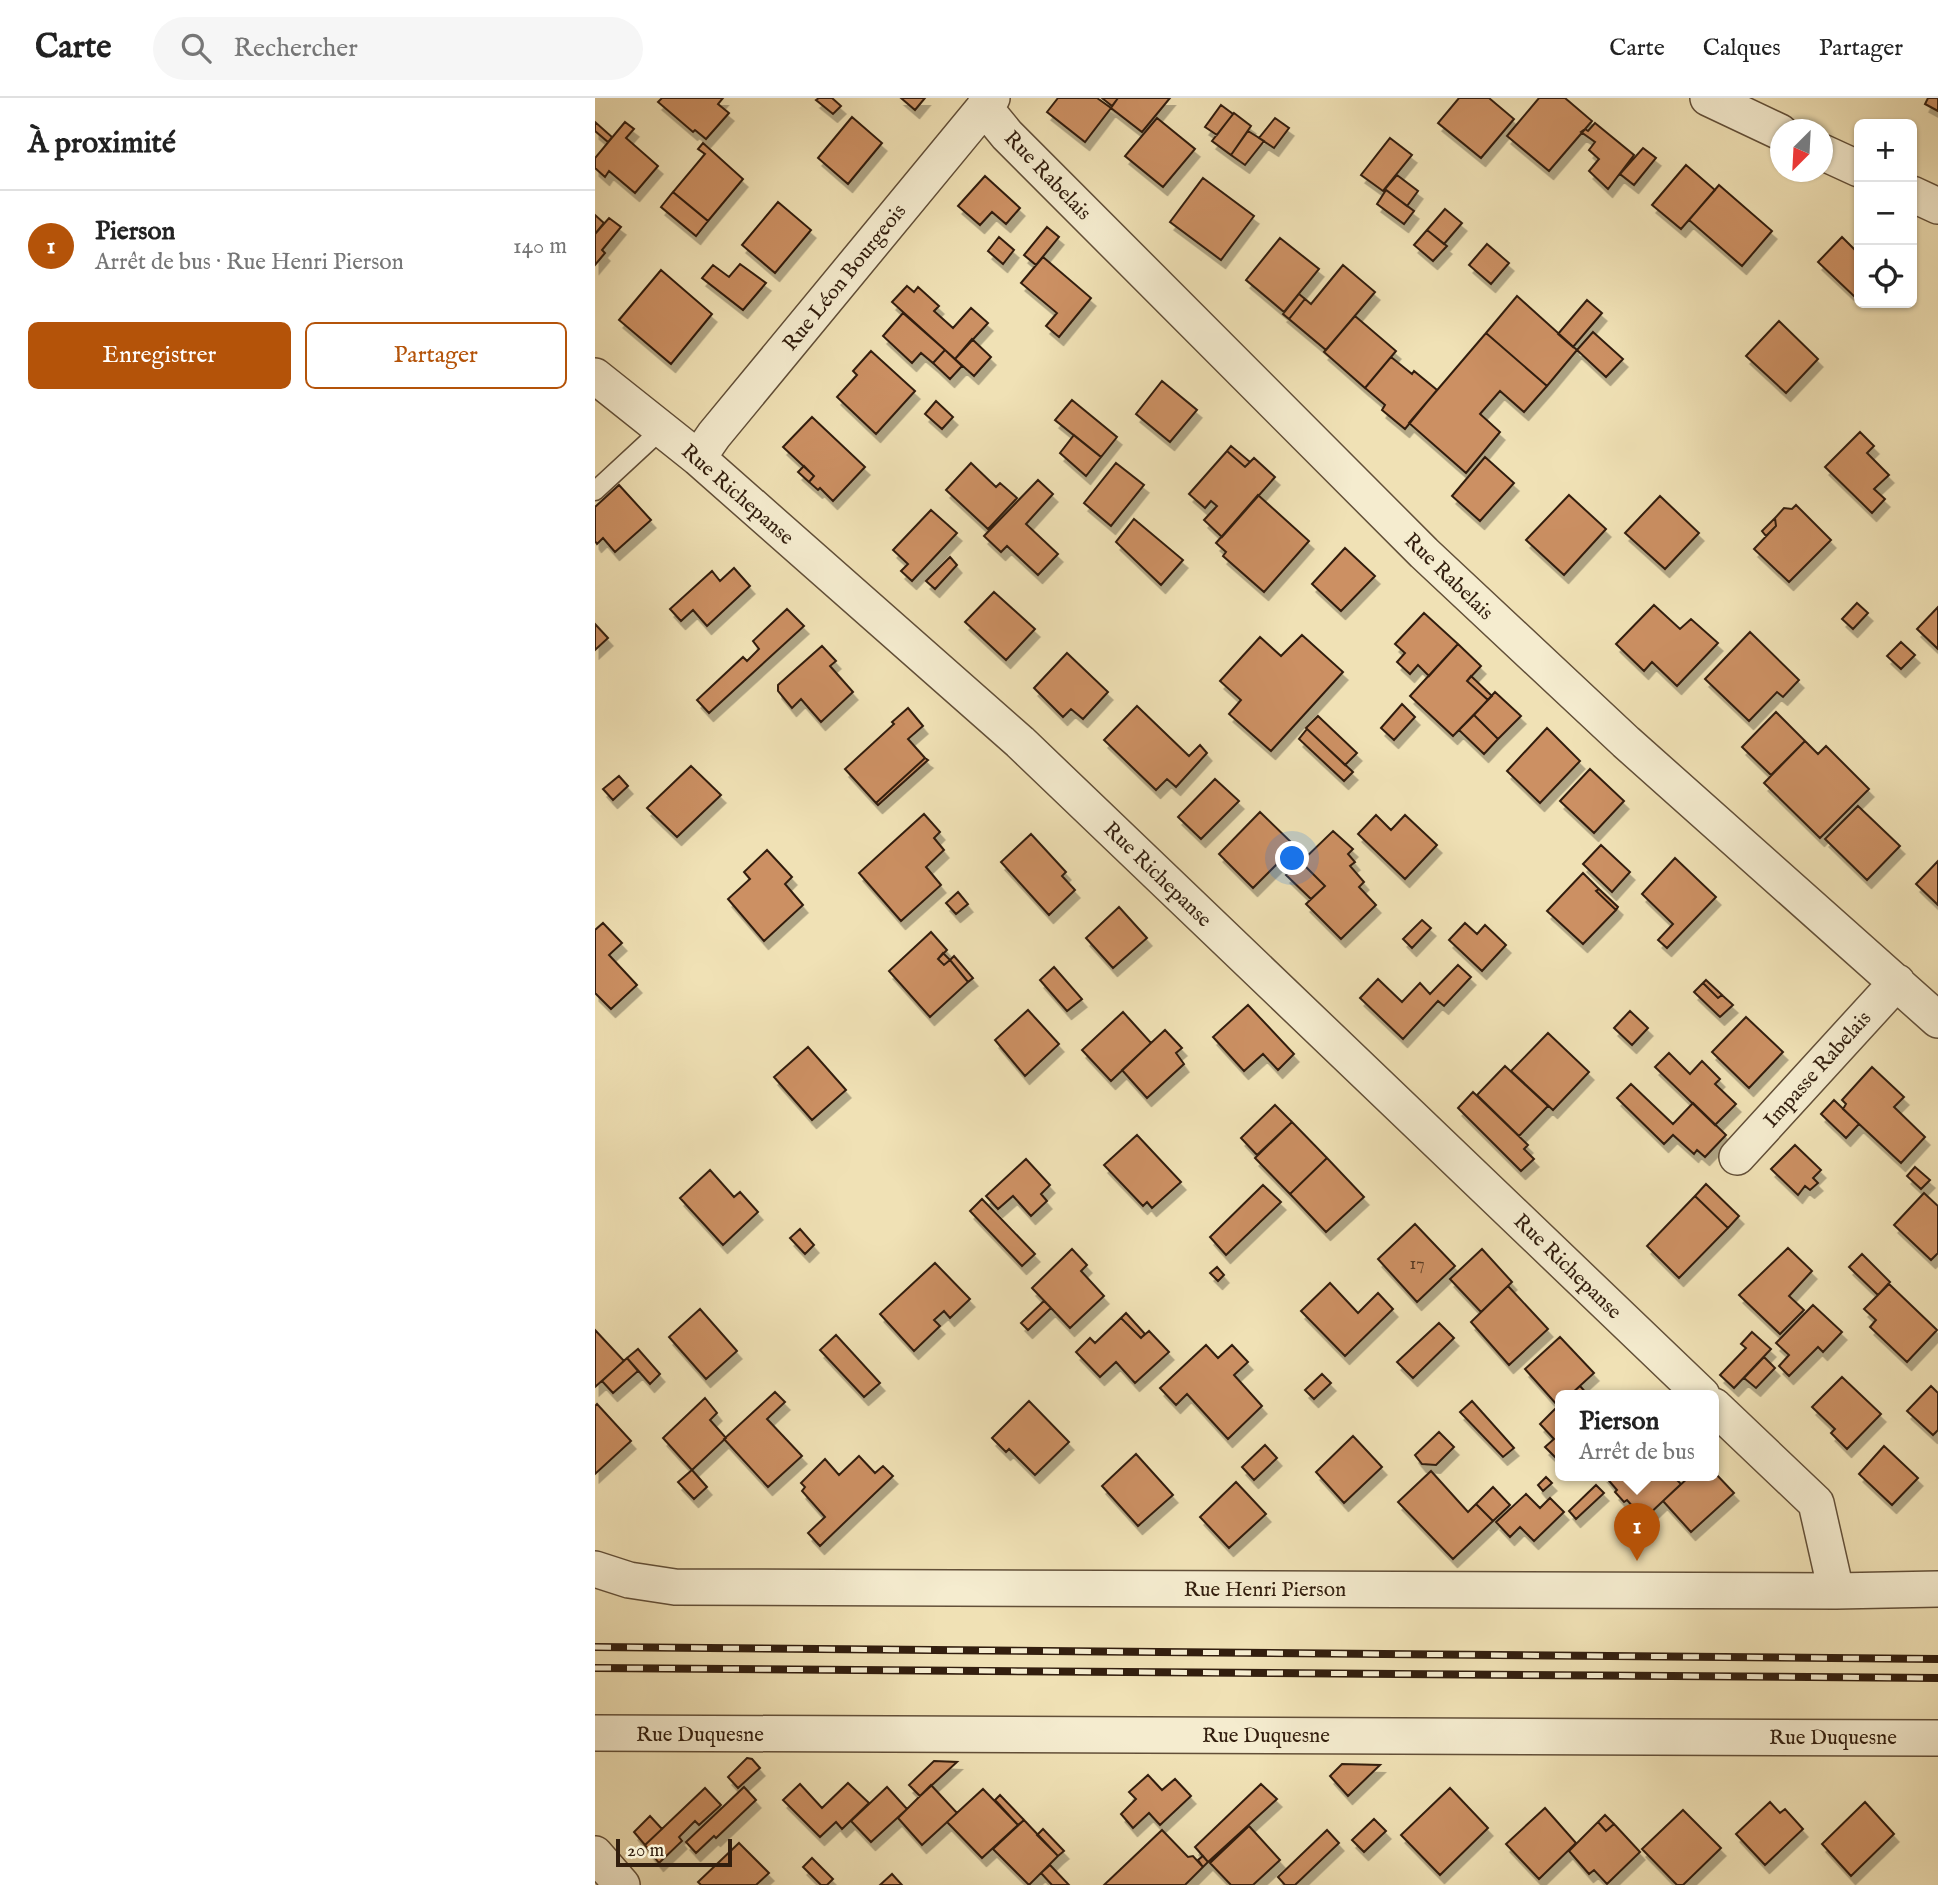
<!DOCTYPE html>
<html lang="fr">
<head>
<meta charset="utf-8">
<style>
	body { margin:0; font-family:"IM FELL English",serif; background:#f6f6f6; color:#222 }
	.controls { position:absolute; right:21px; top:21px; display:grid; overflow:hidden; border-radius:10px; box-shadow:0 2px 5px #0004 }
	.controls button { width:63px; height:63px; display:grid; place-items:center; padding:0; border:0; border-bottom:2px solid #e0e0e0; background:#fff; color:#222; font:35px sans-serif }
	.compass { position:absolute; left:1175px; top:21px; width:63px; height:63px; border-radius:50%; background:#fff; box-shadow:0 2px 5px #0004; rotate:204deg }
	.scale { position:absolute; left:21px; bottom:18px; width:116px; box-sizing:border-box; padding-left:7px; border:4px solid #321e0e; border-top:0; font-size:19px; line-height:24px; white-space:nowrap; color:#321e0e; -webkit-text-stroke:5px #f5eccf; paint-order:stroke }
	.you { position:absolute; left:698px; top:761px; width:24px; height:24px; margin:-18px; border:5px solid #fff; border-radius:50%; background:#1a73e8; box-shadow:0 0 0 10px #1a73e833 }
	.badge { display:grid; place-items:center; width:46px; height:46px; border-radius:50%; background:#b45309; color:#fff; font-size:23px; font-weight:700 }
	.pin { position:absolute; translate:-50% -58px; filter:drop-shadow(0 2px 4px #0008) }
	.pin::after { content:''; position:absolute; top:37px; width:24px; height:21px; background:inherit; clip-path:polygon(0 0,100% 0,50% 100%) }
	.popup { position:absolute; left:960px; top:1292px; width:164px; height:91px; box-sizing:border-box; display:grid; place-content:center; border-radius:10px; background:#fff; filter:drop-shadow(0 2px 5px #0005); font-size:23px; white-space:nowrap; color:#767676 }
	.popup b { font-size:26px; color:#222 }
	.popup::after { content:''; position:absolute; left:50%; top:100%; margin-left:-14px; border:14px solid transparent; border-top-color:#fff }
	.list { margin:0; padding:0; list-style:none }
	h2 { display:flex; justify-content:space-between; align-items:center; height:91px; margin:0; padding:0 28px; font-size:30px }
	h2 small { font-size:23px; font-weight:400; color:#767676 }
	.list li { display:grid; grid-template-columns:46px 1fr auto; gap:21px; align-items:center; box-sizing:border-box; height:112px; padding:0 28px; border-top:2px solid #e0e0e0 }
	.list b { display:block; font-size:26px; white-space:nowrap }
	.list p { margin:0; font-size:23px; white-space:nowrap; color:#767676 }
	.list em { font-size:23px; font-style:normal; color:#767676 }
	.actions { display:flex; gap:14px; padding:21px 28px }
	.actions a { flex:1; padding:16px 0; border:2px solid #b45309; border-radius:10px; text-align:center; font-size:24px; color:#b45309 }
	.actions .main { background:#b45309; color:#fff }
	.icon { flex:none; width:38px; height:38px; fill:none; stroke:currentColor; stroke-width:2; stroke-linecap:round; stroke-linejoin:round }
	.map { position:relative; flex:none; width:1343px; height:1787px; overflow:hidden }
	header { display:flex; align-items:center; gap:42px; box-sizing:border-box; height:98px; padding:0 35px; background:#fff; border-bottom:2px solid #e0e0e0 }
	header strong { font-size:33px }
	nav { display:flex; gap:38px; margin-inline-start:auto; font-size:24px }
	.search { width:490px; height:63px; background:#f6f6f6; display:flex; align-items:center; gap:18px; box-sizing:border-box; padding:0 24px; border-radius:38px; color:#767676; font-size:26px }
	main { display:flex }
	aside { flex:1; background:#fff }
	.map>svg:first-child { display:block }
	.building { fill:#cc9063; stroke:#321e0e; stroke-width:2; filter:url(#shadow) }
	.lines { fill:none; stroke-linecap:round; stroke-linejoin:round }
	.service-casing { stroke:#624f38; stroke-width:21 }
	.minor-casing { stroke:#624f38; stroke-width:38 }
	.service { stroke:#f5eccf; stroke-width:18 }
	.minor { stroke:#f5eccf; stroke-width:35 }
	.rail-casing { stroke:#321e0e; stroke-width:8 }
	.rail { stroke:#f5eccf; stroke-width:5; stroke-dasharray:16; stroke-linecap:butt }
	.labels { text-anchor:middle; stroke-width:5; stroke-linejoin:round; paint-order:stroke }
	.number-label { font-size:18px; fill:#583a23 }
	.street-label { font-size:21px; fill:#321e0e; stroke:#f5eccf }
</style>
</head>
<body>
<header>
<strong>Carte</strong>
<div class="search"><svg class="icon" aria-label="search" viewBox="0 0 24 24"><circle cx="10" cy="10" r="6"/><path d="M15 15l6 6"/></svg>Rechercher</div>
<nav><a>Carte</a><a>Calques</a><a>Partager</a></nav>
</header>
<main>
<aside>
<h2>À proximité<small></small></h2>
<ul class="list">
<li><span class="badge">1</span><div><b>Pierson</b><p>Arrêt de bus · Rue Henri Pierson</p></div><em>140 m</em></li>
</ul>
<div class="actions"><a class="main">Enregistrer</a><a>Partager</a></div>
</aside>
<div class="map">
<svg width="1343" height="1787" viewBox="0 0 1343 1787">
	<defs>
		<filter id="shadow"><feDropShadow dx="4.5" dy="8" stdDeviation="0" flood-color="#0004"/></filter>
	</defs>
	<rect width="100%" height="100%" fill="#f0e1b5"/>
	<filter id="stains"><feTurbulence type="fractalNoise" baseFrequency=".00286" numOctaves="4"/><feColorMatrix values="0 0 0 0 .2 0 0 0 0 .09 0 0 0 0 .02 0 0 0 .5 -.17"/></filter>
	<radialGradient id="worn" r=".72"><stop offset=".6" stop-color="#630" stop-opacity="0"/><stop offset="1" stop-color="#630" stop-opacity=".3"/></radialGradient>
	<path class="building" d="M67,0H128L123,6L134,15L111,41L100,32L98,34L63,4Z
		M224,0H237L246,8L238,16L221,2Z
		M306,0H330L320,12Z
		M463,0H502L516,10L490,44L452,14Z
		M507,0H523L517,8Z
		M523,0H575L547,34L516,10Z
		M864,0H894L919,21L886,60L843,25Z
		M944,0H970L997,23L954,73L912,38Z
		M1333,0H1343V13L1330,6Z
		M626,7L638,16L622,37L610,29Z
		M639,15L656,28L636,57L617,43Z
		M257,19L287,45L253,86L223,60Z
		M562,20L600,51L568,89L530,58Z
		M680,20L694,30L679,50L664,40Z
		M0,24L17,39L13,44L0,33Z
		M30,24L39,31L31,40L63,68L40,95L14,73L10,79L0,70V60Z
		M1000,25L1039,57L1013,91L994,73L1004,61L994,52L1000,44L986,34L990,31L993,33Z
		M653,33L669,43L650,67L636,57Z
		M795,40L817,57L788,93L766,77Z
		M108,45L148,81L113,123L78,94L110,56L103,51Z
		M1048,50L1061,60L1039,87L1025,76Z
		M1091,67L1120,92L1086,131L1057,107Z
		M802,77L823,93L812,108L790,91Z
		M390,78L425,110L411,126L397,114L385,127L363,108Z
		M608,80L659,118L626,162L575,124Z
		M1124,87L1177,133L1147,168L1094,122Z
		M791,92L819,113L809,126L782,106Z
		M78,94L113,123L101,138L66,109Z
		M183,104L216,132L180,175L147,147Z
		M850,111L867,125L849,146L832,132Z
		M0,117L9,125L0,136Z
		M14,120L26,129L7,152L10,155L0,167V136Z
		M452,129L464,139L441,167L429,157Z
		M832,132L852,148L838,163L819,147Z
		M404,139L419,152L408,166L393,153Z
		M1247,139L1264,156V196L1261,200L1223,164Z
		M685,140L724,171L689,214L651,182Z
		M892,146L914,165L896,186L874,167Z
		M448,159L496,200L464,239L451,228L462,215L426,185Z
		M145,166L171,185L148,212L107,180L118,167L134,179Z
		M748,167L780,194L731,252L694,221L710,201L716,206Z
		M66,172L117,216L76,266L24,222Z
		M312,188L319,194L323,189L344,208L339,213L358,230L376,210L393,225L360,261L297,204Z
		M704,196L710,201L694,221L688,216Z
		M922,198L982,252L952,288L891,235Z
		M992,202L1007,215L978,249L963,236Z
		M308,215L350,252L338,265L326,255L317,265L288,238Z
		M760,218L801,253L770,290L729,254Z
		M1184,223L1223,261L1191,295L1151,258Z
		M998,234L1028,261L1011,279L982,252Z
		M891,235L952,288L929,314L905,293L885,316L905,334L871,375L814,325Z
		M377,241L396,259L379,278L360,261Z
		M350,252L367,268L355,281L338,265Z
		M276,253L320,293L281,336L242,299L262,277L258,273Z
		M796,259L817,276L819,273L842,292L810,331L787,312L790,307L770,290Z
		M567,283L602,312L575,344L541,316Z
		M477,302L522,339L506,359L460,322Z
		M341,303L358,319L347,331L330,316Z
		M217,319L270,369L238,403L225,390L223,392L214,384L219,378L188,349Z
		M1265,334L1279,348L1272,355L1294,377L1279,391L1290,401L1277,415L1230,369Z
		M479,337L506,359L491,378L465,355Z
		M636,348L655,364L650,369L632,353Z
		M632,353L650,369L659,360L680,379L627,439L609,422L622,408L616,403L610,410L594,396Z
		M890,359L919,385L885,423L857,398Z
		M376,365L401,389L405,385L422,400L393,431L351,392Z
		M521,365L549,387L516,428L489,405Z
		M209,368L219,378L214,384L203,374Z
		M443,382L458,396L431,426L463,456L443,477L412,448L406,454L389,438Z
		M24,387L56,422L20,454L8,440L2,446L0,443V409Z
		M663,397L714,443L669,494L628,458L631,454L621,445Z
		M974,397L1011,431L969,477L931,442Z
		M1065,398L1104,435L1070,471L1030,435Z
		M1201,407L1236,442L1194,484L1159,451L1181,428L1180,420L1189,410L1197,411Z
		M336,412L362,435L317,483L306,473L313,466L298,452Z
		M1180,420L1181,428L1171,438L1167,433Z
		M539,421L588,462L566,487L521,444Z
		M750,450L780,478L746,513L717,486Z
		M355,459L362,467L340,491L331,483Z
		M139,470L155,488L112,528L98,512L86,523L75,511L117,473L125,483Z
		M399,494L440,531L411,562L370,524Z
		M1262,505L1273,515L1258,531L1247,521Z
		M1059,507L1085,531L1096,521L1123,545L1082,588L1057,564L1049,573L1021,546Z
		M1343,509V551L1322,531Z
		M192,511L209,528L114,615L102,602L148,559L152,563L164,551L158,543Z
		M829,515L863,546L834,578L823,567L815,576L802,564L810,555L800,546Z
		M0,526L13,540L0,552Z
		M1155,534L1204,582L1188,599L1182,594L1154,623L1110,581Z
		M707,537L748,574L676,653L634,616L646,602L625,583L665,539L686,558Z
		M1306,544L1320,557L1306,571L1292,558Z
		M863,546L886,568L872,583L893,602L858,638L815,598Z
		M227,548L241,563L235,568L258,594L226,624L206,601L197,610L183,593V587Z
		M472,555L513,594L488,621L476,611L468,619L439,590Z
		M876,578L897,598L893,602L872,583Z
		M900,594L926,618L903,641L879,617Z
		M807,606L820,619L799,642L786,630Z
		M542,608L594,658L605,647L612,655L581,689L572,681L561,692L509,642Z
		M313,610L328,628L313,641L330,660L281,705L250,671L299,626L297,624Z
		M1181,614L1210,643L1176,677L1147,649Z
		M879,617L903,641L889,656L864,632Z
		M723,618L762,655L750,667L711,630Z
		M952,630L985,663L945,705L912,673Z
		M712,631L758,674L749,683L704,641Z
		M1210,643L1223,656L1231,648L1274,691L1225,740L1169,685Z
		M330,660L333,662L283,707L281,705Z
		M96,668L126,697L82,739L52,710Z
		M995,671L1029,703L999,735L965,703Z
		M24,678L33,688L18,702L8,691Z
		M620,681L644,703L606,741L583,719Z
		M1263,708L1305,748L1272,782L1230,741Z
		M665,714L700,748L658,790L624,756Z
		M329,716L345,734L339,740L349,752L331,769L346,787L306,823L264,775Z
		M781,717L796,732L810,717L842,747L810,781L763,736Z
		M738,733L758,751L753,756L760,764L755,768L769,784L764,789L781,807L746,841L711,806L730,788L706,764Z
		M436,736L471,774L467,778L480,792L454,817L406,764Z
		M1006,747L1035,774L1017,794L988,766Z
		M172,752L197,779L190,786L208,807L169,843L133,801L155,781L149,774Z
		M1080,760L1121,799L1072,850L1063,842L1078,826L1047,796Z
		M1343,763V807L1321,786Z
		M706,764L730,788L716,801L691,777Z
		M988,775L1004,791L1001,793L1021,812L988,846L952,813Z
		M1004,791L1023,809L1021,812L1001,793Z
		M363,794L373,806L361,816L351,805Z
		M524,809L552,840L518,870L491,840Z
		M827,822L836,830L817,850L808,841Z
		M8,825L27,845L14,857L42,887L16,911L0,895V832Z
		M870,825L882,836L890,827L911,847L887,873L854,842Z
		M336,834L352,852L343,861L349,867L355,862L373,884L335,919L294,873Z
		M348,855L355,862L349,867L343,861Z
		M359,858L378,880L373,884L355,862Z
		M863,867L876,879L849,908L843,903L808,941L765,900L783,881L807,904L825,885L835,896Z
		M459,869L487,901L472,913L445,882Z
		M1111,882L1127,897L1123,900L1108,885Z
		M1108,885L1123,900L1127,897L1138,907L1125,919L1099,894Z
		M653,907L699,956L683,972L668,956L649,973L618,939Z
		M433,912L464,946L430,978L400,942Z
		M1035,913L1053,930L1037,947L1019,930Z
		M528,914L556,945L516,983L487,952Z
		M1151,919L1188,954L1154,990L1117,954Z
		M570,932L587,950L581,955L589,966L552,1000L527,972Z
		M953,935L994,974L958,1012L916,973Z
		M213,949L251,992L217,1022L179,979Z
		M1074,955L1095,976L1107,963L1125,981L1120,986L1141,1006L1120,1027L1060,969Z
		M910,968L953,1008L924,1038L882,997Z
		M1277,969L1309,999L1299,1009L1330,1039L1306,1065L1248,1011L1251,1006L1247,1002Z
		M1036,986L1078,1026L1098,1005L1131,1037L1110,1059L1102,1052L1099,1056L1078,1037L1069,1046L1022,1000Z
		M878,994L933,1047L929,1051L939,1061L926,1073L863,1010Z
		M1239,1002L1264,1026L1251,1040L1226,1016Z
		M680,1007L697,1024L662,1057L646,1040Z
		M697,1024L732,1060L695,1096L660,1060Z
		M542,1037L586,1084L557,1110L552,1104L548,1108L509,1067Z
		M1200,1047L1226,1072L1218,1080L1223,1085L1215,1092L1210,1088L1203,1097L1176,1071Z
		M732,1060L769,1099L731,1134L695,1096Z
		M431,1061L455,1087L446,1096L452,1103L436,1118L418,1098L403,1111L391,1098Z
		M1320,1069L1335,1082L1326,1091L1312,1078Z
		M115,1072L139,1099L145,1094L163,1114L128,1147L85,1100Z
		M1111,1086L1144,1118L1133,1130L1100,1098Z
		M668,1087L686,1104L631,1157L615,1139Z
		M1329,1095L1343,1108V1155L1336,1162L1299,1127Z
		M1100,1098L1133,1130L1084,1180L1052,1148Z
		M387,1101L440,1156L427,1168L375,1113Z
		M820,1126L860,1168L822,1204L783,1161Z
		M205,1131L219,1147L210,1156L195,1140Z
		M1193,1150L1217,1173L1194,1198L1209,1212L1185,1236L1144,1197Z
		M477,1151L492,1167L486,1173L509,1198L475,1230L437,1190Z
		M887,1151L917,1184L886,1214L855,1181Z
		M1267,1156L1295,1184L1283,1197L1254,1169Z
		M340,1165L375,1201L355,1220L349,1213L339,1222L345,1228L319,1253L285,1216Z
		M622,1169L629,1177L623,1183L615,1175Z
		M735,1185L763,1215L783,1195L798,1211L750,1258L706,1213Z
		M1294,1186L1342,1232L1312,1264L1275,1229L1281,1222L1269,1211Z
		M913,1188L953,1231L914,1267L876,1224Z
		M449,1203L456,1210L433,1232L426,1225Z
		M1218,1207L1247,1234L1228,1254L1223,1249L1194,1278L1184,1268L1194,1257L1181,1245Z
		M105,1211L142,1253L111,1281L74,1239Z
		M531,1215L550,1236L546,1240L526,1220Z
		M526,1220L546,1240L554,1233L574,1254L540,1285L521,1264L505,1279L481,1254L495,1240L500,1245Z
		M844,1225L859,1240L818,1280L802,1264Z
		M0,1232L29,1263L0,1289Z
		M1157,1234L1176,1251L1139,1290L1125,1277L1151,1250L1146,1246Z
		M241,1237L285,1285L269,1299L225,1252Z
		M965,1239L999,1275L975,1297H965L963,1308L930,1271Z
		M611,1247L623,1260L637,1247L653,1264L639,1277L667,1308L633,1341L592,1296L581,1307L565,1290Z
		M43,1251L65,1276L55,1286L32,1260Z
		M1169,1259L1180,1270L1161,1290L1149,1280Z
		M32,1260L43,1273L18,1295L7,1283Z
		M727,1276L736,1285L719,1301L710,1292Z
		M1247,1279L1286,1316L1252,1351L1236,1335L1240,1331L1217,1309Z
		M985,1288L993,1297H975Z
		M1336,1288L1343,1295V1332L1338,1337L1312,1313Z
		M180,1294L190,1304L172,1321L207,1358L173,1389L129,1341Z
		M110,1300L122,1315L115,1322L131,1340L97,1372L68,1340Z
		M434,1303L474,1344L440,1377L414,1351L411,1354L397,1340Z
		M877,1303L919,1350L908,1359L865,1314Z
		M2,1306L36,1343L0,1376V1308Z
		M965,1306V1364L950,1349L959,1341L945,1326Z
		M844,1334L859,1349L841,1367L827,1366L820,1357Z
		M758,1338L787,1369L749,1405L721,1374Z
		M670,1347L682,1360L659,1382L647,1369Z
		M1289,1348L1323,1380L1297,1407L1264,1376Z
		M541,1356L578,1397L543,1428L507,1388Z
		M264,1358L280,1375L288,1368L298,1378L225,1448L213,1435L230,1419L207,1393L210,1389L206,1385L230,1361L244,1377Z
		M97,1372L112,1389L99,1401L83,1384Z
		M836,1373L873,1414L881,1406L898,1423L858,1461L803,1404Z
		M1119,1374L1139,1395L1096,1434L1068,1403L1096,1377H1119Z
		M1009,1377H1077L1086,1386L1049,1421L1032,1402L1029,1404L1020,1394L1022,1392Z
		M951,1379L957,1385L948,1393L943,1387Z
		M641,1384L671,1416L634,1450L605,1419Z
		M1001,1387L1009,1395L981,1421L974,1413Z
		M898,1389L915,1407L898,1423L881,1406Z
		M931,1396L945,1410L955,1400L969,1414L939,1443L925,1429L915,1439L901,1424Z
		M152,1660L157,1661L165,1670L143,1690L133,1679Z
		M339,1663L362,1664L325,1698L314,1687Z
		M747,1666L785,1667L753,1698L735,1678Z
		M553,1677L567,1692L580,1681L596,1698L565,1727L554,1715L538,1730L526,1716L541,1701L534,1694Z
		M253,1685L274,1705L247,1731L241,1724L225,1739L188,1702L205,1686L227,1710Z
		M666,1686L682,1701L613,1764L600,1749Z
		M336,1687L362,1715L327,1747L303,1720Z
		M149,1689L161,1702L121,1740L119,1738L101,1755L91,1744Z
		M292,1689L312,1711L276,1744L256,1723Z
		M110,1690L126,1707L104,1727L100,1723L84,1739L87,1743L64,1765L50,1747Z
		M855,1690L893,1730L845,1777L806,1737Z
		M388,1691L423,1727L387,1760L352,1724Z
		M405,1697L429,1722L423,1727L400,1702Z
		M1175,1704L1185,1715L1190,1711L1208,1731L1170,1767L1141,1736Z
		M1270,1704L1299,1736L1256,1778L1227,1746Z
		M950,1710L981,1745L944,1781L911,1746Z
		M1088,1712L1126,1750L1088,1787H1082L1047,1751Z
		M1010,1717L1019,1726L1011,1733L1003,1724Z
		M55,1718L67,1731L50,1747L39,1734Z
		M779,1721L791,1733L769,1754L757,1742Z
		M429,1722L463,1758L434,1787L398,1751Z
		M1003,1724L1011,1733L1019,1726L1045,1754L1012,1786L999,1772L994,1776L974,1753Z
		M654,1728L685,1762L658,1787H636L615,1765Z
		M448,1731L469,1753L463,1758L442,1737Z
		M567,1732L593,1759L598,1758L608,1769L590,1787H509Z
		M732,1732L744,1745L700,1787H690L683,1779Z
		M144,1745L174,1775L161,1787H106L103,1784Z
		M608,1758L613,1764L608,1769L603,1762Z
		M217,1760L238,1781L232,1787H226L208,1769Z
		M455,1767L474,1787H457L446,1775Z
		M297,1776L307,1787H285Z"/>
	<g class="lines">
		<g class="service-casing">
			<path id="service" d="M0,393L67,331"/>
		</g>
		<g class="minor-casing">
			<path id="minor" d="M1113,0L1185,34
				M389,9L412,37L829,455L1031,644L1343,922
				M1227,54L1264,71
				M1317,96L1343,108
				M0,278L103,360L425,644L1107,1297
				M103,360L119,337L397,0
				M1142,1059L1302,884
				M1119,1308L1221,1405L1241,1493
				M0,1471L34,1482L80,1489L1241,1493L1343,1491
				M0,1635L1343,1640
				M0,1756L27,1787"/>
		</g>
		<use href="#service" class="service"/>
		<use href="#minor" class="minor"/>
		<g class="rail-casing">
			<path id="rail" d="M0,1549L1343,1561
				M0,1570L1343,1580"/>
		</g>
		<use href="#rail" class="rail"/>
	</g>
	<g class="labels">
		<g class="number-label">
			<text x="822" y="1171">17</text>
		</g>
		<g class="street-label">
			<text transform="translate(453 77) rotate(46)" y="7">Rue Rabelais</text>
			<text transform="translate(249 179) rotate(-51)" y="7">Rue Léon Bourgeois</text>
			<text transform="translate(143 396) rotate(41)" y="7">Rue Richepanse</text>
			<text transform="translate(854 478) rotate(44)" y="7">Rue Rabelais</text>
			<text transform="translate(563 776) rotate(44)" y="7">Rue Richepanse</text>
			<text transform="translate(1222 971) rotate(-48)" y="7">Impasse Rabelais</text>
			<text transform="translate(973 1168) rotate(44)" y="7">Rue Richepanse</text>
			<text x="670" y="1498">Rue Henri Pierson</text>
			<text x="105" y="1643">Rue Duquesne</text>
			<text x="671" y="1644">Rue Duquesne</text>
			<text x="1238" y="1646">Rue Duquesne</text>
		</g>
	</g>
	<rect width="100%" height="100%" filter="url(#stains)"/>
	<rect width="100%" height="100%" fill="url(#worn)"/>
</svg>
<div class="controls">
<button>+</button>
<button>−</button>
<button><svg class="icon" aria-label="locate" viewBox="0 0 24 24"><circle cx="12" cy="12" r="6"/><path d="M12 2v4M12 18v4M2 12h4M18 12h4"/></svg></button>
</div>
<svg class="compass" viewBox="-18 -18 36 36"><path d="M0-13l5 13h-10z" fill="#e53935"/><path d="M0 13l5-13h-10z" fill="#767676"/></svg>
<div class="scale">20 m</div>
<div class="you"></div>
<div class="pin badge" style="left:1042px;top:1463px">1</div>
<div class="popup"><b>Pierson</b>Arrêt de bus</div>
</div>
</main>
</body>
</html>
